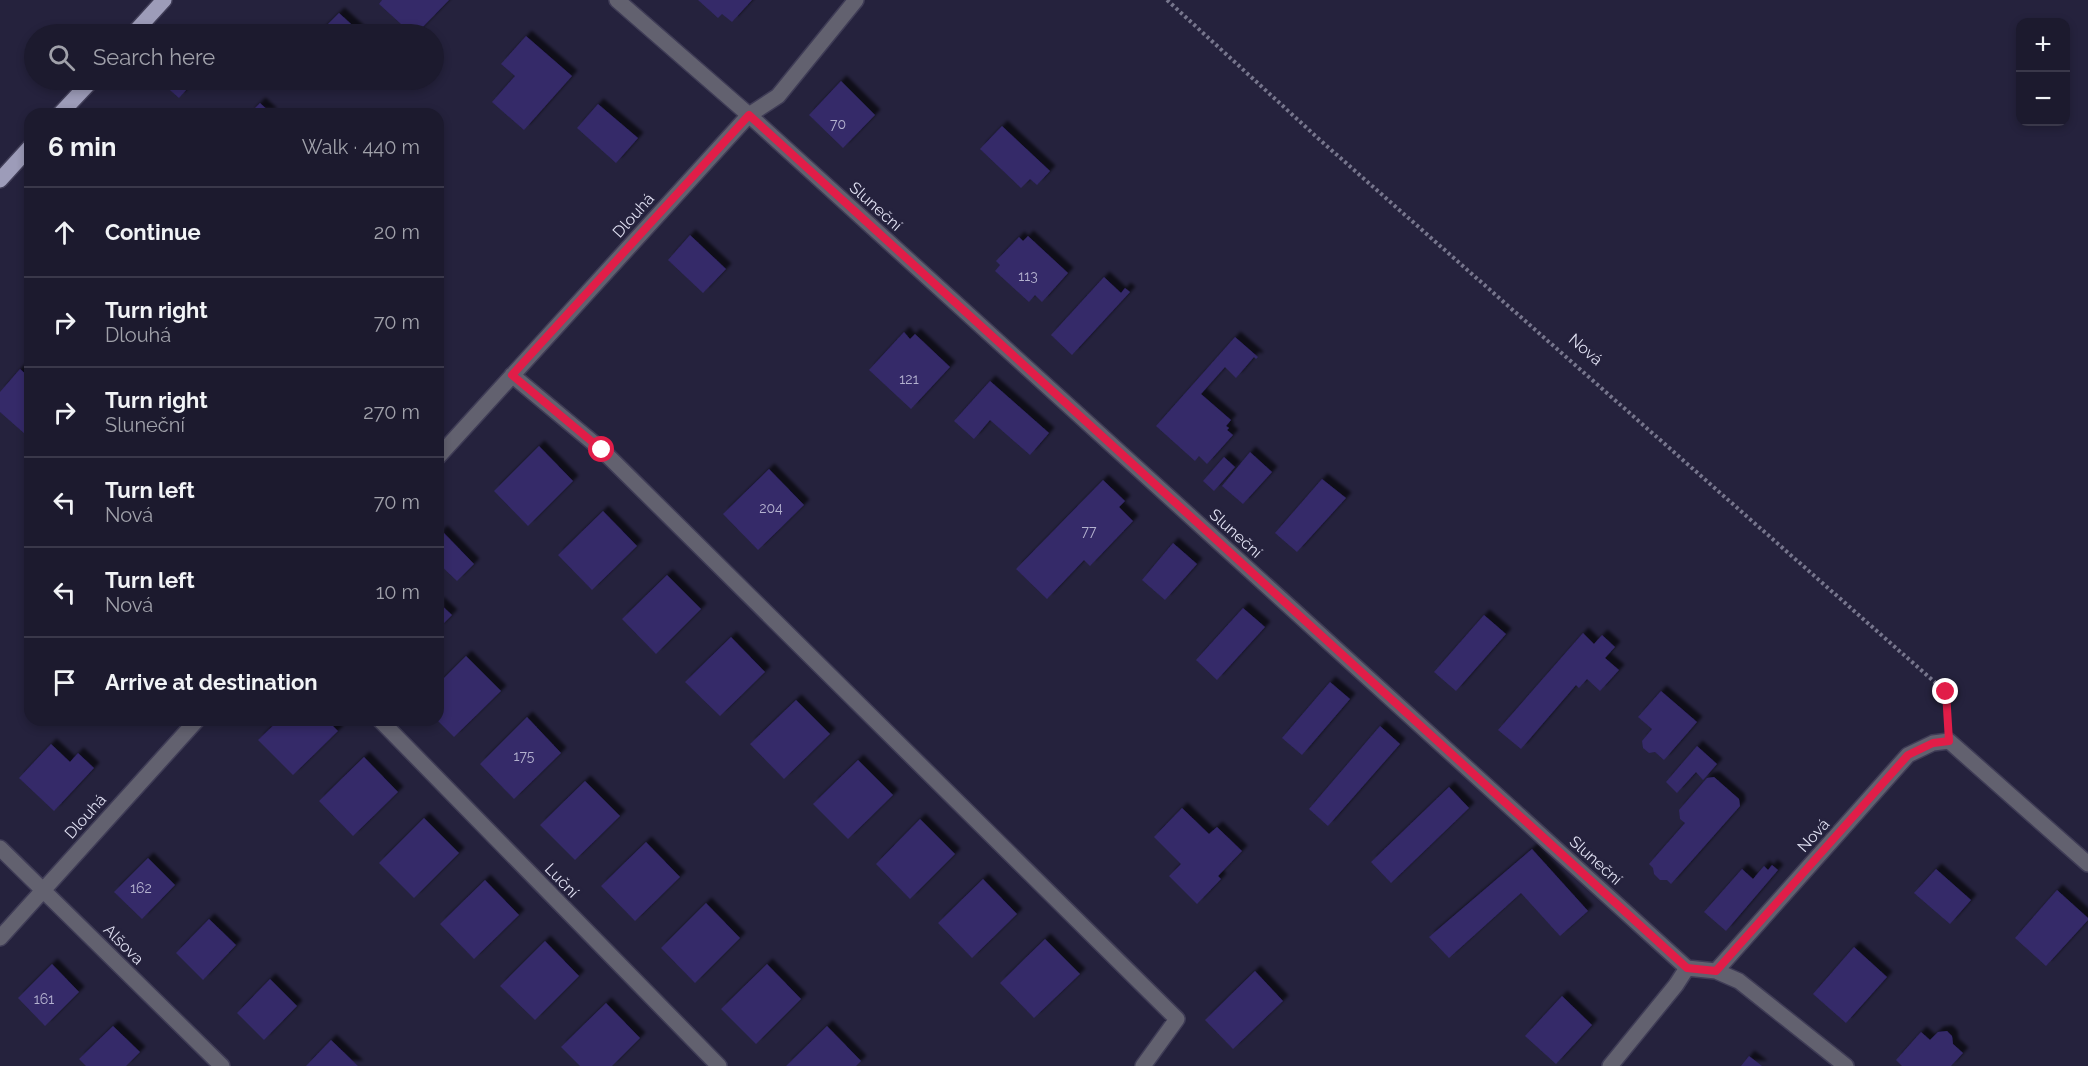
<!DOCTYPE html>
<html lang="en">
<head>
<meta charset="utf-8">
<style>
	body { margin:0; font-family:Raleway,sans-serif; background:#252336; color:#f1f3f6 }
	.controls { position:absolute; right:18px; top:18px; display:grid; overflow:hidden; border-radius:12px; box-shadow:0 3px 9px #0003 }
	.controls button { width:54px; height:54px; display:grid; place-items:center; padding:0; border:0; border-bottom:2px solid #3a384a; background:#1c1a2e; color:#f1f3f6; font:30px sans-serif }
	.stop { position:absolute; width:18px; height:18px; margin:-14px; border:4px solid #e11d48; border-radius:50%; background:#fff }
	.stop.end { background:#e11d48; border-color:#fff; box-shadow:0 2px 6px #0008 }
	.list { margin:0; padding:0; list-style:none }
	h2 { display:flex; justify-content:space-between; align-items:center; height:78px; margin:0; padding:0 24px; font-size:26px }
	h2 small { font-size:20px; font-weight:400; color:#a0a1aa }
	.list li { display:grid; grid-template-columns:39px 1fr auto; gap:18px; align-items:center; box-sizing:border-box; height:90px; padding:0 24px; border-top:2px solid #3a384a }
	.list b { display:block; font-size:22px; white-space:nowrap }
	.list p { margin:0; font-size:20px; white-space:nowrap; color:#a0a1aa }
	.list em { font-size:20px; font-style:normal; color:#a0a1aa }
	.icon { flex:none; width:33px; height:33px; fill:none; stroke:currentColor; stroke-width:2; stroke-linecap:round; stroke-linejoin:round }
	.map { position:relative; flex:none; width:2088px; height:1066px; overflow:hidden }
	.search { position:absolute; background:#1c1a2e; box-shadow:0 3px 9px #0003; left:24px; top:24px; width:420px; height:66px; display:flex; align-items:center; gap:15px; box-sizing:border-box; padding:0 21px; border-radius:33px; color:#a0a1aa; font-size:22px }
	.panel { position:absolute; background:#1c1a2e; box-shadow:0 3px 9px #0003; left:24px; top:108px; width:420px; height:618px; border-radius:18px }
	.map>svg:first-child { display:block }
	.building { fill:#342969; filter:url(#shadow) }
	.lines { fill:none; stroke-linecap:round; stroke-linejoin:round }
	.street-casing { stroke:#3f3c56; stroke-width:18 }
	.primary-casing { stroke:#3f3c56; stroke-width:18 }
	.path { stroke:#77768d; stroke-width:4; stroke-dasharray:3 3; stroke-linecap:butt }
	.street { stroke:#62616f; stroke-width:15 }
	.primary { stroke:#9d9cb9; stroke-width:15 }
	.route { stroke:#e11d48; stroke-width:8 }
	.labels { text-anchor:middle; stroke-width:6; stroke-linejoin:round; paint-order:stroke }
	.number-label { font-size:14px; fill:#b4b2cf }
	.street-label { font-size:16px; fill:#dfdff1; stroke:#25223d }
</style>
</head>
<body>
<div class="map">
<svg width="2088" height="1066" viewBox="0 0 2088 1066">
	<defs>
		<filter id="shadow"><feDropShadow dx="5.5" dy="-5.5" stdDeviation="1.5" flood-color="#0009"/></filter>
	</defs>
	<rect width="100%" height="100%" fill="#25223d"/>
	<path class="building" d="M382,0H449L416,34H412L379,4Z
		M698,0H752L732,22L722,14L718,18Z
		M339,13L362,34H318Z
		M526,36L572,76L524,130L492,102L515,76L501,64Z
		M167,80H195L179,98L163,84Z
		M841,81L875,115L843,148L809,115Z
		M260,103L272,114H249Z
		M598,104L638,138L616,163L577,128Z
		M1002,126L1050,171L1037,185L1030,179L1021,188L980,149Z
		M690,235L726,269L703,293L668,260Z
		M1028,236L1068,273L1042,302L1035,295L1029,302L995,271L1000,265L996,261L1019,237L1023,241Z
		M1104,277L1121,293L1125,288L1130,292L1072,355L1051,335Z
		M904,332L910,339L915,334L950,367L911,409L869,370Z
		M1235,337L1258,357L1256,359L1254,357L1236,378L1225,367L1201,394L1231,420L1226,426L1229,428L1227,430L1233,435L1207,464L1199,456L1195,461L1156,426Z
		M20,369L30,378V428L25,434L0,412V392Z
		M990,381L1049,433L1030,455L990,420L974,439L954,421Z
		M539,446L573,481L528,526L494,491Z
		M1250,452L1272,472L1243,504L1222,486Z
		M1224,457L1235,467L1214,491L1203,481Z
		M769,469L804,505L758,550L723,514Z
		M1322,479L1346,498L1297,552L1275,533Z
		M1103,480L1125,501L1119,507L1133,521L1090,566L1084,560L1047,599L1016,569Z
		M603,511L637,546L592,590L558,555Z
		M442,531L474,564L457,581L438,563V535Z
		M1173,543L1197,564L1165,600L1142,580Z
		M667,575L701,609L656,654L622,619Z
		M438,602L452,615L438,629Z
		M1243,608L1265,627L1217,680L1196,660Z
		M1484,615L1506,634L1456,691L1434,672Z
		M1583,633L1594,644L1602,635L1615,647L1605,658L1619,670L1600,691L1587,679L1579,688L1576,685L1521,749L1498,730Z
		M731,637L765,672L720,716L685,682Z
		M466,656L501,691L454,737L438,721V684Z
		M1330,682L1350,699L1302,755L1282,738Z
		M1661,691L1697,722L1664,760L1655,752L1649,753L1643,748L1642,741L1652,729L1638,717Z
		M796,700L830,734L784,779L750,744Z
		M527,717L561,753L514,799L480,764Z
		M279,720H327L338,731L293,775L258,740Z
		M1380,726L1400,744L1328,826L1309,809Z
		M51,744L70,762L78,753L94,768L54,811L19,778Z
		M1697,746L1717,764L1703,780L1696,772L1677,793L1666,782Z
		M364,757L398,792L353,836L319,801Z
		M858,760L893,795L848,839L813,804Z
		M1714,777L1739,799L1740,806L1671,884L1667,880H1660L1654,874L1653,868L1649,864L1685,823L1680,819L1679,810L1707,778Z
		M585,781L620,816L575,860L540,825Z
		M1449,787L1469,808L1391,883L1371,862Z
		M1182,808L1209,834L1217,827L1242,851L1218,876L1221,879L1197,904L1169,876L1181,864L1154,837Z
		M424,818L459,853L414,898L379,863Z
		M920,819L955,854L910,899L876,864Z
		M646,842L680,877L635,921L601,886Z
		M1532,849L1588,911L1560,936L1521,893L1449,958L1429,937Z
		M148,858L175,885L142,919L114,892Z
		M1772,865L1778,870L1726,931L1704,912L1742,869L1753,879L1764,866L1768,870Z
		M1936,869L1971,900L1950,924L1914,893Z
		M983,879L1017,914L972,958L938,923Z
		M485,880L519,915L474,959L440,924Z
		M2057,890L2088,918V920L2046,966L2015,938Z
		M706,903L740,938L695,983L661,948Z
		M209,919L236,945L203,980L176,953Z
		M1045,939L1080,974L1034,1018L1000,983Z
		M545,941L579,976L535,1020L500,986Z
		M1854,947L1887,977L1846,1023L1813,994Z
		M52,964L79,992L45,1026L18,998Z
		M767,964L801,999L756,1044L721,1009Z
		M1255,971L1283,1001L1233,1049L1205,1020Z
		M270,979L297,1006L264,1040L237,1013Z
		M1562,996L1592,1025L1556,1064L1525,1036Z
		M606,1003L640,1038L612,1066H580L561,1047Z
		M113,1026L140,1052L126,1066H86L79,1059Z
		M827,1026L861,1061L856,1066H786Z
		M1947,1031L1952,1036L1953,1044L1963,1053L1951,1066H1902L1896,1060L1921,1032L1930,1040L1938,1032Z
		M331,1040L358,1066H306Z
		M1749,1056L1762,1066H1741Z"/>
	<g class="lines">
		<g class="street-casing">
			<path id="street" d="M617,0L749,115L1687,968L1716,971L1739,981L1846,1066
				M512,375L602,450L1177,1019L1143,1066
				M438,457L749,115L778,96L856,0
				M380,720L719,1066
				M0,848L222,1066
				M0,938L197,720
				M1716,971L1908,755L1933,743L1949,741L2088,864
				M1610,1066L1676,985L1687,968"/>
		</g>
		<g class="primary-casing">
			<path id="primary" d="M133,34L164,0
				M60,114L92,80
				M0,180L30,147"/>
		</g>
		<path class="path" d="M1167,0L1320,140L1946,692L1948,720"/>
		<use href="#street" class="street"/>
		<use href="#primary" class="primary"/>
	</g>
	<g class="lines">
		<path class="route" d="M602,450L512,375L749,115L1687,968L1716,971L1908,755L1933,743L1949,741L1946,692"/>
	</g>
	<g class="labels">
		<g class="number-label">
			<text x="838" y="129">70</text>
			<text x="1028" y="281">113</text>
			<text x="909" y="384">121</text>
			<text x="771" y="513">204</text>
			<text x="1089" y="536">77</text>
			<text x="524" y="761">175</text>
			<text x="141" y="893">162</text>
			<text x="44" y="1004">161</text>
		</g>
		<g class="street-label">
			<text transform="translate(876 206) rotate(42)" y="6">Sluneční</text>
			<text transform="translate(633 215) rotate(-48)" y="6">Dlouhá</text>
			<text transform="translate(1586 349) rotate(41)" y="6">Nová</text>
			<text transform="translate(1236 533) rotate(42)" y="6">Sluneční</text>
			<text transform="translate(85 816) rotate(-48)" y="6">Dlouhá</text>
			<text transform="translate(1813 835) rotate(-48)" y="6">Nová</text>
			<text transform="translate(1596 860) rotate(42)" y="6">Sluneční</text>
			<text transform="translate(562 880) rotate(46)" y="6">Luční</text>
			<text transform="translate(124 944) rotate(45)" y="6">Alšova</text>
		</g>
	</g>
</svg>
<div class="controls">
<button>+</button>
<button>−</button>
</div>
<div class="stop" style="left:602px;top:450px"></div>
<div class="stop end" style="left:1946px;top:692px"></div>
<div class="search"><svg class="icon" aria-label="search" viewBox="0 0 24 24"><circle cx="10" cy="10" r="6"/><path d="M15 15l6 6"/></svg>Search here</div>
<section class="panel">
<h2>6 min<small>Walk · 440 m</small></h2>
<ul class="list">
<li><svg class="icon" aria-label="ahead" viewBox="0 0 24 24"><path d="M12 20V5M6 11l6-6 6 6"/></svg><div><b>Continue</b></div><em>20 m</em></li>
<li><svg class="icon" aria-label="right" viewBox="0 0 24 24"><path d="M7 20v-9h11M14 6l5 5-5 5"/></svg><div><b>Turn right</b><p>Dlouhá</p></div><em>70 m</em></li>
<li><svg class="icon" aria-label="right" viewBox="0 0 24 24"><path d="M7 20v-9h11M14 6l5 5-5 5"/></svg><div><b>Turn right</b><p>Sluneční</p></div><em>270 m</em></li>
<li><svg class="icon" aria-label="left" viewBox="0 0 24 24"><path d="M17 20v-9H6M10 6l-5 5 5 5"/></svg><div><b>Turn left</b><p>Nová</p></div><em>70 m</em></li>
<li><svg class="icon" aria-label="left" viewBox="0 0 24 24"><path d="M17 20v-9H6M10 6l-5 5 5 5"/></svg><div><b>Turn left</b><p>Nová</p></div><em>10 m</em></li>
<li><svg class="icon" aria-label="arrive" viewBox="0 0 24 24"><path d="M6 21V4h12l-3 4 3 4H6"/></svg><div><b>Arrive at destination</b></div></li>
</ul>
</section>
</div>
</body>
</html>
